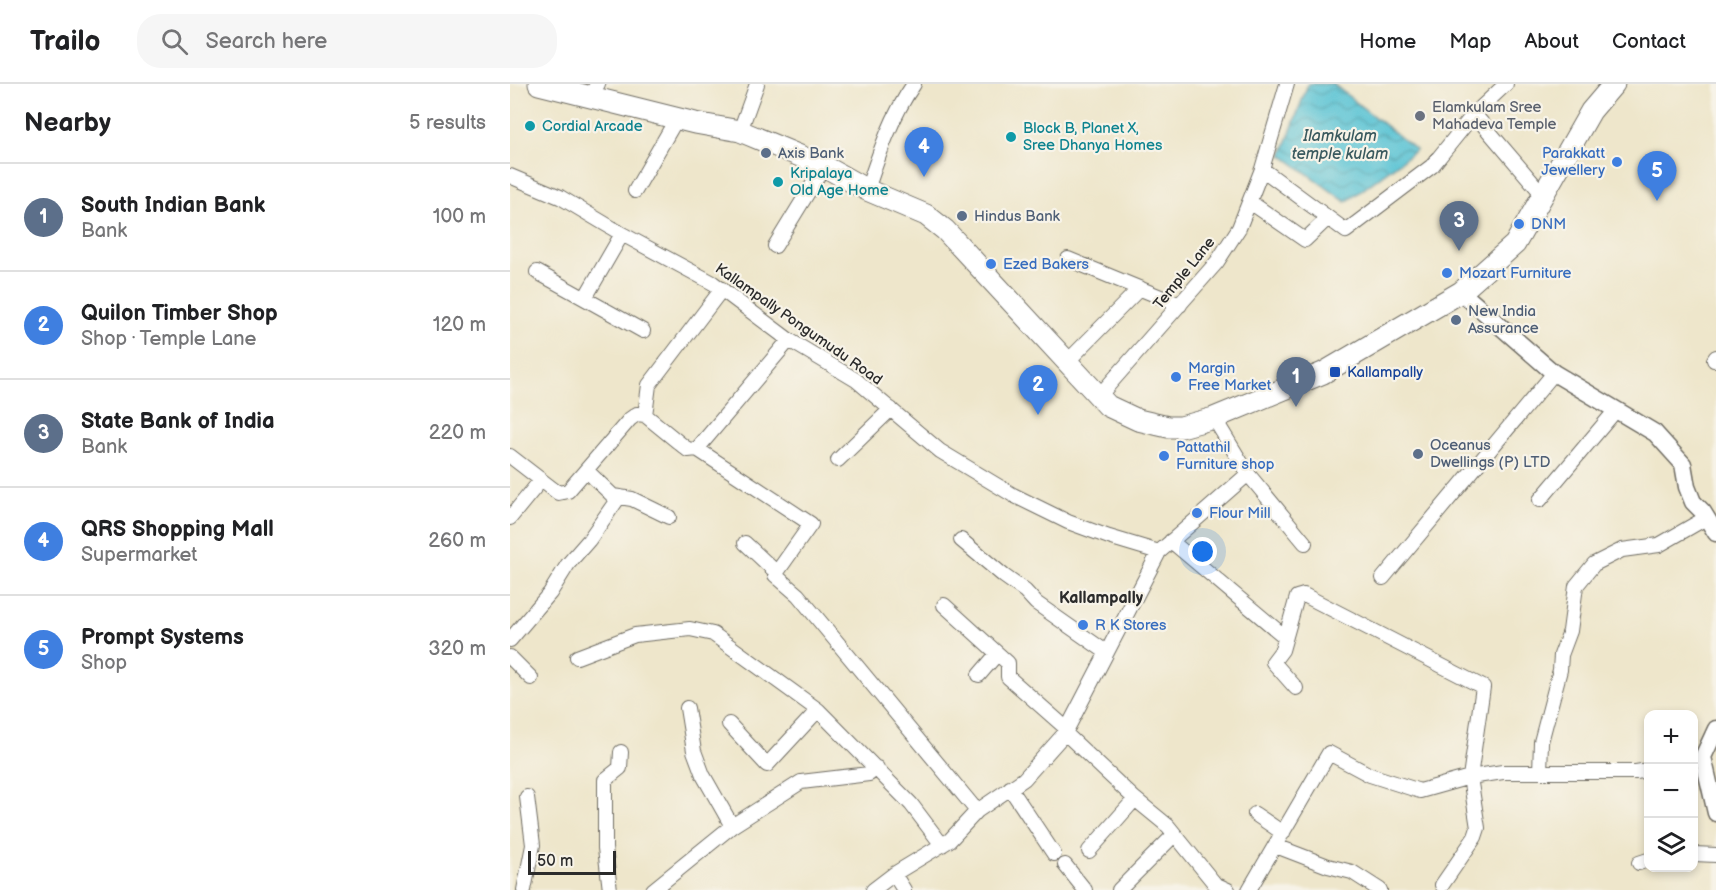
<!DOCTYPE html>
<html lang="en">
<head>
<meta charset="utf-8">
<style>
	body { margin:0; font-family:"Balsamiq Sans",sans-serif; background:#f6f6f6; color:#202124 }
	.controls { position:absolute; right:18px; bottom:18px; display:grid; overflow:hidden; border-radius:12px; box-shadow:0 3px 9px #0003 }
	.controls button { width:54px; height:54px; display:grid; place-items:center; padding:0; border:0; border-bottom:2px solid #e0e0e0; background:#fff; color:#202124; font:30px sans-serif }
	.scale { position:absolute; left:18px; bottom:15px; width:88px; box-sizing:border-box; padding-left:6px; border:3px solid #2b2b2b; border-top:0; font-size:16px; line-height:21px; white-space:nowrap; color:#2b2b2b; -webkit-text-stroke:4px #f7f3e8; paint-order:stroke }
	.you { position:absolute; left:693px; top:468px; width:21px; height:21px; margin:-15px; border:4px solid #fff; border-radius:50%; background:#1a73e8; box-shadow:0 0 0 9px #1a73e833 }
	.badge { display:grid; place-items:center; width:39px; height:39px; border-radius:50%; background:#2563eb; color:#fff; font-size:20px; font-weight:700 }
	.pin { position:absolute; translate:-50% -50px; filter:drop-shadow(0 2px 3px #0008) }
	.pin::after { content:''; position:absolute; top:32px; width:21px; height:18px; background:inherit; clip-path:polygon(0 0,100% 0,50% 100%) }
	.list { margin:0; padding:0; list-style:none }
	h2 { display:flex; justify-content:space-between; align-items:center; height:78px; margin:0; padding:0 24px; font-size:26px }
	h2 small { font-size:20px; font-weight:400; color:#757577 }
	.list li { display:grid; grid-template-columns:39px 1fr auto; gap:18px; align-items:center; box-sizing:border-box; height:108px; padding:0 24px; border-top:2px solid #e0e0e0 }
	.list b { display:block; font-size:22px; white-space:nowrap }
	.list p { margin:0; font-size:20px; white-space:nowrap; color:#757577 }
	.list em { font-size:20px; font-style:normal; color:#757577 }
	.icon { flex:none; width:33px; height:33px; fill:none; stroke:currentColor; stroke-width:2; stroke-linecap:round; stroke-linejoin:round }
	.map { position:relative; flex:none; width:1206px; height:806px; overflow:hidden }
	header { display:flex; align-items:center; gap:36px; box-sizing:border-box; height:84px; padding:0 30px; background:#fff; border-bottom:2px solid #e0e0e0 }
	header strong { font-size:28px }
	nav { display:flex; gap:33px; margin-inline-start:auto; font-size:21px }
	.search { width:420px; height:54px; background:#f6f6f6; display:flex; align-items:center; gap:15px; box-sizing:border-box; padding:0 21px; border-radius:24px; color:#757577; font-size:22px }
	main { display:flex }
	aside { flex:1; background:#fff }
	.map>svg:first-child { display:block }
	.water { fill:url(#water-waves); stroke:#427780; stroke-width:1.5 }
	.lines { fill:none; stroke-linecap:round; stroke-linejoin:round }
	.minor-casing { stroke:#6f6c63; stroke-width:16 }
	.tertiary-casing { stroke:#6f6c63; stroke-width:19 }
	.primary-casing { stroke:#6f6c63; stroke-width:23 }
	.minor { stroke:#fff; stroke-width:14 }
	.tertiary { stroke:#fff; stroke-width:16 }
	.primary { stroke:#fff; stroke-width:21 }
	.worship-dot { fill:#6b7280; stroke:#f7f3e8; stroke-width:2 }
	.culture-dot { fill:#0f9aa8; stroke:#f7f3e8; stroke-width:2 }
	.service-dot { fill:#5c6f8a; stroke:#f7f3e8; stroke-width:2 }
	.shop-dot { fill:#3f7fe0; stroke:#f7f3e8; stroke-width:2 }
	.transit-dot { fill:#1a4fb4; stroke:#f7f3e8; stroke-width:2 }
	.labels { text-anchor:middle; stroke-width:4.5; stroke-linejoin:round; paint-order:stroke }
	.worship-label { font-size:15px; fill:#5b616d; stroke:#f7f3e8; text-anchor:start }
	.culture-label { font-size:15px; fill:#0d838f; stroke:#f7f3e8; text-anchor:start }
	.service-label { font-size:15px; fill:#4e5e75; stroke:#f7f3e8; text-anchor:start }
	.shop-label { font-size:15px; fill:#366cbe; stroke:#f7f3e8; text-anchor:start }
	.street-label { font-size:15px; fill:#2b2b2b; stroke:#f7f3e8 }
	.transit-label { font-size:15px; fill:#164399; stroke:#f7f3e8; text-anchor:start }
	.water-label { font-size:16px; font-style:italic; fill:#39595e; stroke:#f7f3e8 }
	.neighbourhood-label { font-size:16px; font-weight:bold; fill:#2b2b2b; stroke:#f7f3e8 }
</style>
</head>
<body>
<header>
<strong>Trailo</strong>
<div class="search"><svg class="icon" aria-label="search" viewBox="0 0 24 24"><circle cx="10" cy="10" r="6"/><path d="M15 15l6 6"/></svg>Search here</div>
<nav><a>Home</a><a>Map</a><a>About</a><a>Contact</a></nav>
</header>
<main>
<aside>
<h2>Nearby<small>5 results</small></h2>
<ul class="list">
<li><span class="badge" style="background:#5c6f8a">1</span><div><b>South Indian Bank</b><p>Bank</p></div><em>100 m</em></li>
<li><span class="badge" style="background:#3f7fe0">2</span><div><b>Quilon Timber Shop</b><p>Shop · Temple Lane</p></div><em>120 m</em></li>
<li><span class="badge" style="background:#5c6f8a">3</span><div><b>State Bank of India</b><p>Bank</p></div><em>220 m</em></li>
<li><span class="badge" style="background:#3f7fe0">4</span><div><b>QRS Shopping Mall</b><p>Supermarket</p></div><em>260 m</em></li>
<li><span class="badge" style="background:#3f7fe0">5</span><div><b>Prompt Systems</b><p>Shop</p></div><em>320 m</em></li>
</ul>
</aside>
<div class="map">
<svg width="1206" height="806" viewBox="0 0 1206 806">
	<defs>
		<pattern id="water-waves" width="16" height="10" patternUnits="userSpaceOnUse" patternTransform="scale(1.5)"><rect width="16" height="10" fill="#59c3d4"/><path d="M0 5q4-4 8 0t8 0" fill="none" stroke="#4a9fac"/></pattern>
	</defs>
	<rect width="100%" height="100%" fill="#f7f3e8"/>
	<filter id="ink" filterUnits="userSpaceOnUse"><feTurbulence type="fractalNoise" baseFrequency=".0167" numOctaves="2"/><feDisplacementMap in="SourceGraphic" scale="12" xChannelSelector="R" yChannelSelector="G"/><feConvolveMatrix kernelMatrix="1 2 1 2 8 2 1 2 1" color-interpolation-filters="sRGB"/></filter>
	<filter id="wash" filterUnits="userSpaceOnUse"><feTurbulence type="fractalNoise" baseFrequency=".008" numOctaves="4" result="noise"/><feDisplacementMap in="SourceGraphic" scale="24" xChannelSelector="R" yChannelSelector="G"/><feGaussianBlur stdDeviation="1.35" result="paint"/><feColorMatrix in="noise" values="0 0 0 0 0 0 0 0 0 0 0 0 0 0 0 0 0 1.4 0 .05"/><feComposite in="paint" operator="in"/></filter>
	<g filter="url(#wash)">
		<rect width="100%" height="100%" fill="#eee6cb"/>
		<path class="water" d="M798,0H823L906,66L836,118L772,71Z"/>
	</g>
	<g filter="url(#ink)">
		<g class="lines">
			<g class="minor-casing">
				<path id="minor" d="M79,12L88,0
					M964,30L996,0
					M230,47L247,0
					M752,85L836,147L922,82L964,30L1034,112
					M0,92L50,113L112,150L203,199L279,256L346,296L430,367L503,411L558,438L599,453L649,468
					M357,106C369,70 382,31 404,0
					M125,107L167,34
					M740,118L795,156L818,134
					M265,162L314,82
					M558,175L670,221
					M27,188L133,247
					M75,214L112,150
					M1204,276L1206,273
					M557,278L630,204
					M589,312L707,178L729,144L752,85L777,0
					M135,331L139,301L212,205
					M187,365L301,440L265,491L288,511L467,727
					M0,372L48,409L58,407L120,335L127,330L135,331L178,366L187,365L279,256
					M328,376L381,325
					M76,386L103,412L122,415L159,433
					M738,390L795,459
					M1030,416L1106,326
					M0,434L31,396
					M451,456L494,492L515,507L526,519L596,568
					M661,457L775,553
					M235,459L267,489
					M873,494L1044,289
					M434,521L498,579V593L557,645
					M0,556L40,509L58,480L79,456L109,413
					M0,573L21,594
					M67,573L125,551L180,545L203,550L308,626
					M469,591L487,570
					M786,604L763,578L772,566L787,513L794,511L973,603L960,693L968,744L965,753L932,801
					M177,624L184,667L193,691L222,742
					M219,640L257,681L308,626L401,720L432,761
					M555,649L625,715L658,742L705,800L718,806
					M1030,688L1031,658L1050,586L1051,571L1060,547L1066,502L1084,480L1112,466L1149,461L1196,434
					M500,704L544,770
					M745,730L773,749
					M766,762L818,782L842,788L870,806
					M579,767L625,715
					M1184,770L1206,771
					M1129,779L1138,776
					M555,781L575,806
					M384,790L394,806
					M14,806L23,761L17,713
					M100,806L95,764V696L110,684L111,668
					M143,806L222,742L291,698L359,690L367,684
					M363,806L384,790L440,756L467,727L514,695L555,649L649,468L738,390L704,334
					M609,806L664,751
					M739,806L819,669L860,691L910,707L960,693L993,688H1126L1138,686"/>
			</g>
			<g class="tertiary-casing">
				<path id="tertiary" d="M951,208L1044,289L1145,349L1173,380L1177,403L1183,418L1193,428L1206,449
					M1206,645L1193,673L1206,729"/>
			</g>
			<g class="primary-casing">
				<path id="primary" d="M29,0L185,39L230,47L314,82L357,106L416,131L435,146L598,322L628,336L658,343H671L704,334L813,289L951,208L1005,160L1081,27L1104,0"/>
			</g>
			<use href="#minor" class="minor"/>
			<use href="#tertiary" class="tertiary"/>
			<use href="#primary" class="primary"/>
		</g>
	</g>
	<circle class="worship-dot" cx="910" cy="32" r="6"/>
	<g class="culture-dot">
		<circle cx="20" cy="42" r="6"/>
		<circle cx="501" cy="53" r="6"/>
		<circle cx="268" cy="98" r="6"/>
	</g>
	<g class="service-dot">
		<circle cx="256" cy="69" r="6"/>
		<circle cx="452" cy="132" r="6"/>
		<circle cx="946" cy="236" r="6"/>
		<circle cx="908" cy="370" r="6"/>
	</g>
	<g class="shop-dot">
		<circle cx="1107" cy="78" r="6"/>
		<circle cx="1009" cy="140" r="6"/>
		<circle cx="481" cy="180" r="6"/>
		<circle cx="937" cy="189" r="6"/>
		<circle cx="666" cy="293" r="6"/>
		<circle cx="654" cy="372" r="6"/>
		<circle cx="687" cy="429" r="6"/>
		<circle cx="573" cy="541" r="6"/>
	</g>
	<rect class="transit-dot" x="819" y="282" width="12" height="12" rx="3"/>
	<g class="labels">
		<g class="worship-label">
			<text x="922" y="28">Elamkulam Sree<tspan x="922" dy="17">Mahadeva Temple</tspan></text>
		</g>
		<g class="culture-label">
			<text x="32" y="47">Cordial Arcade</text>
			<text x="513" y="49">Block B, Planet X,<tspan x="513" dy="17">Sree Dhanya Homes</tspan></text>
			<text x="280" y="94">Kripalaya<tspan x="280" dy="17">Old Age Home</tspan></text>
		</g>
		<g class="service-label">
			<text x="268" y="74">Axis Bank</text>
			<text x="464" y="137">Hindus Bank</text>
			<text x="958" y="232">New India<tspan x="958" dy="17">Assurance</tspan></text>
			<text x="920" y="366">Oceanus<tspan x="920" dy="17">Dwellings (P) LTD</tspan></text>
		</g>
		<g class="shop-label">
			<text x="1095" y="74" text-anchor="end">Parakkatt<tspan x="1095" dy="17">Jewellery</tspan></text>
			<text x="1021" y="145">DNM</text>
			<text x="493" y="185">Ezed Bakers</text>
			<text x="949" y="194">Mozart Furniture</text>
			<text x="678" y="289">Margin<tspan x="678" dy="17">Free Market</tspan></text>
			<text x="666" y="368">Pattathil<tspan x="666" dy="17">Furniture shop</tspan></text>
			<text x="699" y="434">Flour Mill</text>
			<text x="585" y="546">R K Stores</text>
		</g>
		<g class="street-label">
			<text transform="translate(674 189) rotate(-51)" y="5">Temple Lane</text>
			<text transform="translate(289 240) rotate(35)" y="5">Kallampally Pongumudu Road</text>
		</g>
		<g class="transit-label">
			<text x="837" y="293">Kallampally</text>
		</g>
		<g class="water-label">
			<text x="830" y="57">Ilamkulam<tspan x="830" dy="18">temple kulam</tspan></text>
		</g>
		<g class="neighbourhood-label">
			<text x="591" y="519">Kallampally</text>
		</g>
	</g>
</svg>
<div class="controls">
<button>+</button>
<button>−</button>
<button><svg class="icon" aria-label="layers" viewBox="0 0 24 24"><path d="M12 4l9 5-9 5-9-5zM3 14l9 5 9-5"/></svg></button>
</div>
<div class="scale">50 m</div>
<div class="you"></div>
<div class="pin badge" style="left:786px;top:323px;background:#5c6f8a">1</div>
<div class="pin badge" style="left:528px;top:331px;background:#3f7fe0">2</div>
<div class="pin badge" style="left:949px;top:167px;background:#5c6f8a">3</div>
<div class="pin badge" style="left:414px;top:93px;background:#3f7fe0">4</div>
<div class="pin badge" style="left:1147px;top:117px;background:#3f7fe0">5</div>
</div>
</main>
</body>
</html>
